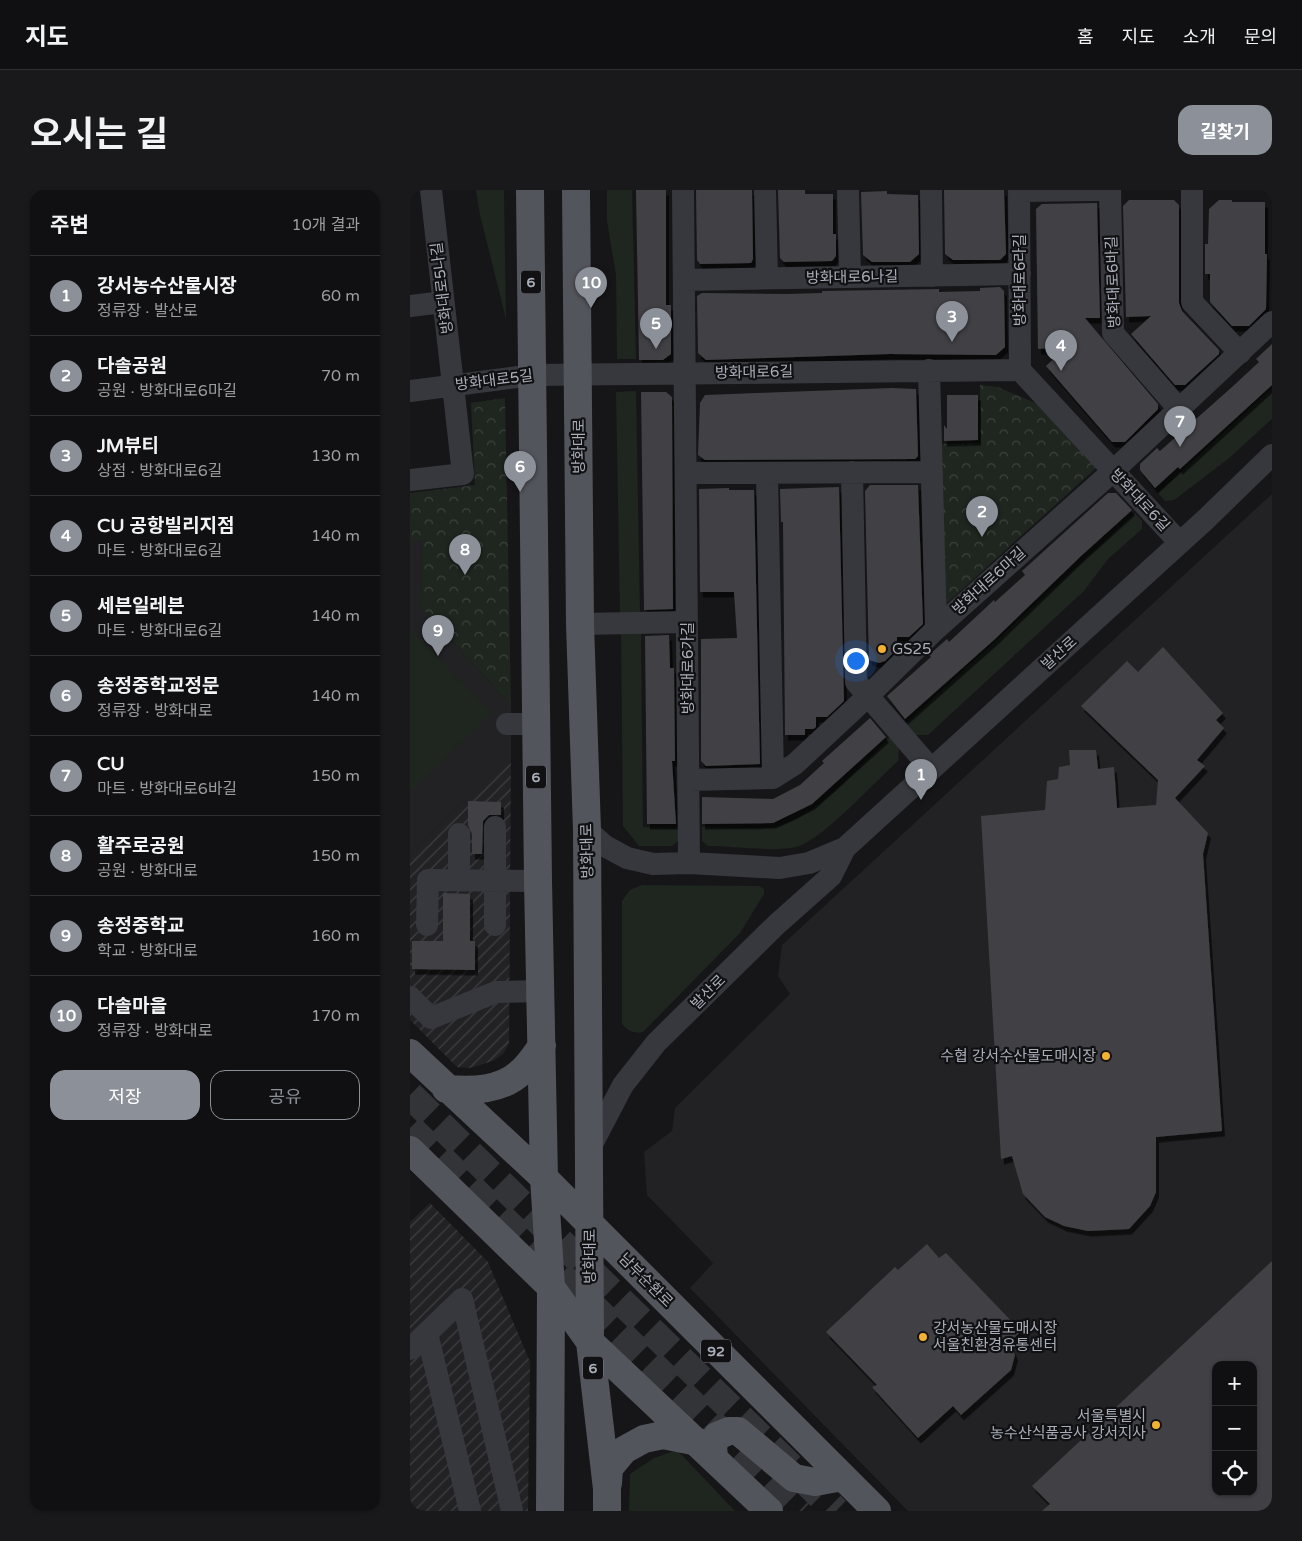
<!DOCTYPE html>
<html lang="ko">
<head>
<meta charset="utf-8">
<style>
	body { margin:0; font-family:"Varela Round","Noto Sans KR",sans-serif; background:#19191b; color:#f1f3f6 }
	.controls { position:absolute; right:15px; bottom:15px; display:grid; overflow:hidden; border-radius:10px; box-shadow:0 1px 4px #0004 }
	.controls button { width:45px; height:45px; display:grid; place-items:center; padding:0; border:0; border-bottom:1px solid #303032; background:#101012; color:#f1f3f6; font:25px sans-serif }
	.you { position:absolute; left:445px; top:470px; width:18px; height:18px; margin:-12px; border:4px solid #fff; border-radius:50%; background:#1a73e8; box-shadow:0 0 0 8px #1a73e833 }
	.badge { display:grid; place-items:center; width:32px; height:32px; border-radius:50%; background:#8c9099; color:#fff; font-size:16px; font-weight:700 }
	.pin { position:absolute; translate:-50% -41px; filter:drop-shadow(0 1px 2px #0008) }
	.pin::after { content:''; position:absolute; top:26px; width:18px; height:15px; background:inherit; clip-path:polygon(0 0,100% 0,50% 100%) }
	.list { margin:0; padding:0; list-style:none }
	h2 { display:flex; justify-content:space-between; align-items:center; height:65px; margin:0; padding:0 20px; font-size:21px }
	h2 small { font-size:16px; font-weight:400; color:#9c9d9f }
	.list li { display:grid; grid-template-columns:32px 1fr auto; gap:15px; align-items:center; box-sizing:border-box; height:80px; padding:0 20px; border-top:1px solid #303032 }
	.list b { display:block; font-size:19px; white-space:nowrap }
	.list p { margin:0; font-size:16px; white-space:nowrap; color:#9c9d9f }
	.list em { font-size:16px; font-style:normal; color:#9c9d9f }
	.actions { display:flex; gap:10px; padding:15px 20px }
	.actions a { flex:1; padding:11px 0; border:1px solid #8c9099; border-radius:15px; text-align:center; font-size:18px; color:#8c9099 }
	.actions .main { background:#8c9099; color:#fff }
	.icon { flex:none; width:28px; height:28px; fill:none; stroke:currentColor; stroke-width:2; stroke-linecap:round; stroke-linejoin:round }
	.map { position:relative; flex:none; width:862px; height:1321px; overflow:hidden; border-radius:15px }
	header { display:flex; align-items:center; gap:30px; box-sizing:border-box; height:70px; padding:0 25px; background:#101012; border-bottom:1px solid #303032 }
	header strong { font-size:24px }
	nav { display:flex; gap:28px; margin-inline-start:auto; font-size:18px }
	.intro { display:flex; align-items:center; justify-content:space-between; box-sizing:border-box; height:120px; padding:0 30px }
	h1 { margin:0; font-size:35px }
	.button { padding:12px 22px; border-radius:15px; background:#8c9099; color:#fff; font-size:18px; font-weight:700 }
	main { display:flex; gap:30px; padding:0 30px }
	aside { flex:1; background:#101012; border-radius:15px; box-shadow:0 1px 4px #0004 }
	.map>svg:first-child { display:block }
	.built { fill:#222225; fill-rule:evenodd }
	.industrial { fill:url(#industrial-furrows) }
	.green { fill:#1e261f }
	.park { fill:url(#park-crowns) }
	.building { fill:#404145; fill-rule:evenodd; filter:url(#shadow) }
	.lines { fill:none; stroke-linecap:round; stroke-linejoin:round }
	.major-tunnel { stroke:#333438; stroke-width:28; stroke-dasharray:28 14; stroke-linecap:butt }
	.minor { stroke:#37383d; stroke-width:22 }
	.major { stroke:#53555c; stroke-width:28 }
	.poi-dot { fill:#f2b134; stroke:#111113; stroke-width:2 }
	.labels { text-anchor:middle; stroke-width:4.5; stroke-linejoin:round; paint-order:stroke }
	.shield { fill:#111113; stroke:#7b7e86; stroke-width:1 }
	.shield-label { font-size:14px; font-weight:bold; fill:#a8adb8 }
	.street-label { font-size:15px; fill:#a8adb8; stroke:#111113 }
	.poi-label { font-size:15px; fill:#a8adb8; stroke:#111113; text-anchor:start }
</style>
</head>
<body>
<header>
<strong>지도</strong>
<nav><a>홈</a><a>지도</a><a>소개</a><a>문의</a></nav>
</header>
<div class="intro"><h1>오시는 길</h1><a class="button">길찾기</a></div>
<main>
<aside>
<h2>주변<small>10개 결과</small></h2>
<ul class="list">
<li><span class="badge">1</span><div><b>강서농수산물시장</b><p>정류장 · 발산로</p></div><em>60 m</em></li>
<li><span class="badge">2</span><div><b>다솔공원</b><p>공원 · 방화대로6마길</p></div><em>70 m</em></li>
<li><span class="badge">3</span><div><b>JM뷰티</b><p>상점 · 방화대로6길</p></div><em>130 m</em></li>
<li><span class="badge">4</span><div><b>CU 공항빌리지점</b><p>마트 · 방화대로6길</p></div><em>140 m</em></li>
<li><span class="badge">5</span><div><b>세븐일레븐</b><p>마트 · 방화대로6길</p></div><em>140 m</em></li>
<li><span class="badge">6</span><div><b>송정중학교정문</b><p>정류장 · 방화대로</p></div><em>140 m</em></li>
<li><span class="badge">7</span><div><b>CU</b><p>마트 · 방화대로6바길</p></div><em>150 m</em></li>
<li><span class="badge">8</span><div><b>활주로공원</b><p>공원 · 방화대로</p></div><em>150 m</em></li>
<li><span class="badge">9</span><div><b>송정중학교</b><p>학교 · 방화대로</p></div><em>160 m</em></li>
<li><span class="badge">10</span><div><b>다솔마을</b><p>정류장 · 방화대로</p></div><em>170 m</em></li>
</ul>
<div class="actions"><a class="main">저장</a><a>공유</a></div>
</aside>
<div class="map">
<svg width="862" height="1321" viewBox="0 0 862 1321">
	<defs>
		<pattern id="industrial-furrows" width="10" height="10" patternUnits="userSpaceOnUse" patternTransform="scale(1.25)"><rect width="10" height="10" fill="#222225"/><path d="M-1 1l2-2M0 10L10 0M9 11l2-2" fill="none" stroke="#3f3f43"/></pattern>
		<pattern id="park-crowns" width="20" height="18" patternUnits="userSpaceOnUse" patternTransform="scale(1.25)"><rect width="20" height="18" fill="#1e261f"/><path d="M2 6a3 3 0 1 1 6 0M12 15a3 3 0 1 1 6 0" fill="none" stroke="#3c433d"/></pattern>
		<filter id="shadow"><feDropShadow dx="3" dy="5.5" stdDeviation="0" flood-color="#0009"/></filter>
	</defs>
	<rect width="100%" height="100%" fill="#161618"/>
	<path class="built" d="M862,304V1321H498L280,1098L303,1073L237,1005L234,962L262,941L265,918L380,804L368,786L372,755ZM806,1175H843V1302H806Z
		M12,350L11,417L101,515V563L0,665V353Z"/>
	<path class="industrial" d="M101,563L99,854L93,864L83,871L60,878L47,877L0,830V665Z
		M20,1013L78,1072L120,1172L118,1321H0V1032Z"/>
	<path class="green" d="M66,0H94L96,129L70,25Z
		M197,0H222L226,169H207L206,85L197,31Z
		M862,198V229L818,269L764,310L755,311L748,303Z
		M226,201L230,422L210,423L206,202Z
		M725,323L732,331V339L698,369L674,401L518,545H505L495,534Z
		M0,439L82,523L0,602Z
		M211,443H231L233,637L269,638V650L262,656H229L213,636Z
		M480,547L489,558L488,571C468,589 409,653 386,657C362,662 324,656 298,656L292,651V637C312,637 353,641 369,636C406,627 452,574 480,547Z
		M232,695L349,696L354,699V704L330,743L233,842C224,844 218,841 212,834V711L220,700Z
		M267,1260L325,1321H219L220,1284L244,1268Z"/>
	<path class="park" d="M570,195L588,197L639,219L686,278L535,415L529,254L570,253Z
		M95,208L101,515L11,417L12,350L0,353V303L65,295L61,213Z"/>
	<path class="building" d="M226,0H256V115H261V164L253,170H229Z
		M286,0H342L343,69L341,73L290,74L287,70Z
		M368,0H395V4H423V44H426V66L422,71L374,72L370,68Z
		M534,0H594L596,64L590,70H543L535,64Z
		M477,1V4L508,5L509,64L500,72H462L453,65L451,2Z
		M719,10H764L769,15V113L772,121L809,160V164L775,195H765L721,144L741,126L716,127L713,16Z
		M809,10H822V12H855V64H857L856,119L839,136H822L800,112V84H795V54H798L799,19Z
		M687,13L690,128H675L748,214V219L715,252H702L636,176L656,157L628,159L626,19L632,14Z
		M590,97L594,101L595,157L586,165L479,164L296,170L288,163L287,106L292,103L378,104L412,103V101L529,99V102L570,101V98Z
		M862,154V195L770,279L768,277L745,298L730,280V274L747,258L750,261L822,197L849,172L846,169Z
		M482,198L506,199L508,266L505,269L295,270L288,265L290,213L295,205Z
		M231,202H256L262,207L263,419L234,420Z
		M537,205H568V250L534,251V235L537,239Z
		M460,295H508L513,434L499,447H487V459L475,471L469,473L459,470L455,301Z
		M429,297L434,511L417,527H406V537L403,539H395V545H375L373,332H371L370,299Z
		M319,298V300H344L350,574L296,576L291,571V449L327,448L324,402H290L289,299Z
		M698,303H706L722,320L671,366L585,449L495,529L477,506L521,467L519,465L537,449L539,452L584,410L585,412L615,385L612,381Z
		M259,445L260,478H264L265,571H262L266,634H237L235,446Z
		M753,457L813,523L806,530L814,538L787,570L795,576L765,608L798,643L793,664L812,941L746,947V1002L740,1016L719,1039L678,1041L654,1036L635,1027L613,1004L602,966L591,969L571,626L635,620L637,591L648,589L649,577L660,575L659,560H686L688,579L704,577L707,618L746,615L748,590L671,516L717,471L728,482Z
		M460,528L476,547L402,614L363,633L292,634V607L363,609L390,595L414,573L412,571Z
		M58,611L91,612V625H79L73,631L72,664H62V644L58,635Z
		M33,703L60,704V751H65V780L2,779V751H33Z
		M517,1054L529,1068L536,1063L611,1141L600,1152L605,1165L601,1180L551,1225L543,1216L508,1248L462,1197L467,1195L416,1142L485,1077L488,1080Z
		M862,1071V1321H632L640,1314L622,1296ZM806,1175H843V1302H806Z"/>
	<g class="lines">
		<path class="major-tunnel" d="M0,905L426,1321
			M0,938L392,1321"/>
		<path class="minor" d="M273,0L279,673
			M355,0L357,88
			M438,0L440,87
			M521,0L522,86
			M609,0L610,180
			M700,0L703,143L769,219
			M782,0V112L830,163
			M609,1L687,0
			M274,90L610,84
			M0,116L33,112
			M519,180L526,439
			M0,201L123,185L610,180L770,353
			M442,282L446,492L521,579
			M276,283L521,282
			M357,283L363,588
			M0,290L53,284L21,0
			M170,434L277,432
			M97,534H125
			M279,590L363,588L385,574L458,506L526,439L703,281L862,132
			M177,640L195,656L217,668L243,674L279,673L370,678L399,673L435,658L795,330L862,265
			M49,644V690
			M17,735L18,690L128,691
			M85,735V637
			M0,807L21,828L86,802L131,801
			M179,960L213,895L246,853L366,735L421,686L435,658
			M52,1109L102,1321
			M17,1143L60,1321
			M0,1159L52,1109"/>
		<path class="major" d="M120,0L128,691L134,988L141,1097L140,1321
			M166,0L170,434L177,640L180,1152L197,1299V1321
			M0,863L134,988L467,1321
			M36,899C62,901 92,901 112,881C120,874 126,864 132,856
			M0,960L141,1097L180,1152L359,1321
			M304,1268L303,1256L307,1246L319,1241H328L384,1288L405,1292L433,1287
			M198,1293L199,1278L214,1260L234,1249L253,1245L288,1252"/>
	</g>
	<g class="poi-dot">
		<circle cx="472" cy="459" r="5"/>
		<circle cx="696" cy="866" r="5"/>
		<circle cx="513" cy="1147" r="5"/>
		<circle cx="746" cy="1235" r="5"/>
	</g>
	<g class="labels">
		<g class="shield">
			<rect x="111" y="80.5" width="20" height="23" rx="4"/>
			<rect x="116" y="575.5" width="20" height="23" rx="4"/>
			<rect x="291" y="1149.5" width="30" height="23" rx="4"/>
			<rect x="173" y="1166.5" width="20" height="23" rx="4"/>
		</g>
		<g class="shield-label">
			<text x="121" y="97">6</text>
			<text x="126" y="592">6</text>
			<text x="306" y="1166">92</text>
			<text x="183" y="1183">6</text>
		</g>
		<g class="street-label">
			<text transform="translate(442 87) rotate(-1)" y="5">방화대로6나길</text>
			<text transform="translate(610 90) rotate(-90)" y="5">방화대로6라길</text>
			<text transform="translate(703 92) rotate(-92)" y="5">방화대로6바길</text>
			<text transform="translate(32 98) rotate(-97)" y="5">방화대로5나길</text>
			<text transform="translate(344 182) rotate(-1)" y="5">방화대로6길</text>
			<text transform="translate(84 190) rotate(-7)" y="5">방화대로5길</text>
			<text transform="translate(169 256) rotate(-90)" y="5">방화대로</text>
			<text transform="translate(730 310) rotate(47)" y="5">방화대로6길</text>
			<text transform="translate(579 391) rotate(-42)" y="5">방화대로6마길</text>
			<text transform="translate(649 463) rotate(-42)" y="5">발산로</text>
			<text transform="translate(278 478) rotate(-90)" y="5">방화대로6가길</text>
			<text transform="translate(177 661) rotate(-91)" y="5">방화대로</text>
			<text transform="translate(298 802) rotate(-45)" y="5">발산로</text>
			<text transform="translate(180 1066) rotate(-90)" y="5">방화대로</text>
			<text transform="translate(236 1090) rotate(45)" y="5">남부순환로</text>
		</g>
		<g class="poi-label">
			<text x="482" y="464">GS25</text>
			<text x="686" y="871" text-anchor="end">수협 강서수산물도매시장</text>
			<text x="523" y="1143">강서농산물도매시장<tspan x="523" dy="17">서울친환경유통센터</tspan></text>
			<text x="736" y="1231" text-anchor="end">서울특별시<tspan x="736" dy="17">농수산식품공사 강서지사</tspan></text>
		</g>
	</g>
</svg>
<div class="controls">
<button>+</button>
<button>−</button>
<button><svg class="icon" aria-label="locate" viewBox="0 0 24 24"><circle cx="12" cy="12" r="6"/><path d="M12 2v4M12 18v4M2 12h4M18 12h4"/></svg></button>
</div>
<div class="you"></div>
<div class="pin badge" style="left:511px;top:610px">1</div>
<div class="pin badge" style="left:572px;top:347px">2</div>
<div class="pin badge" style="left:542px;top:152px">3</div>
<div class="pin badge" style="left:651px;top:181px">4</div>
<div class="pin badge" style="left:246px;top:159px">5</div>
<div class="pin badge" style="left:110px;top:302px">6</div>
<div class="pin badge" style="left:770px;top:257px">7</div>
<div class="pin badge" style="left:55px;top:385px">8</div>
<div class="pin badge" style="left:28px;top:466px">9</div>
<div class="pin badge" style="left:181px;top:118px">10</div>
</div>
</main>
</body>
</html>
